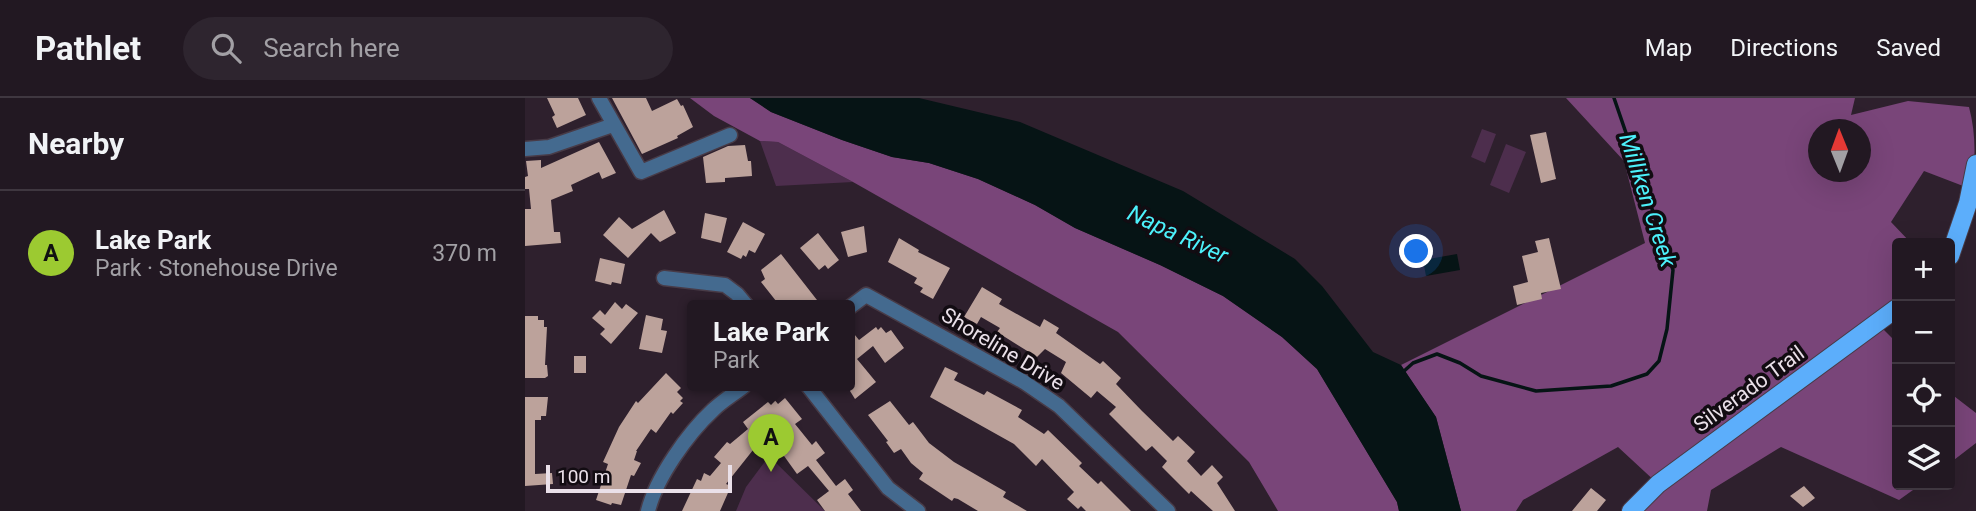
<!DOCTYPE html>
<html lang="en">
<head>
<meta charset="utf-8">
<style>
	body { margin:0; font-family:Roboto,sans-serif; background:#2e252f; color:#f1f3f6 }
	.controls { position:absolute; right:21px; bottom:21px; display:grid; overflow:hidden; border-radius:7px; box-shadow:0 7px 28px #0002 }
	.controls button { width:63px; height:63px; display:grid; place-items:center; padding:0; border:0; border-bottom:2px solid #3f3740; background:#221822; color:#f1f3f6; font:35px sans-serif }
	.compass { position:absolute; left:1283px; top:21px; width:63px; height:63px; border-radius:50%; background:#221822; box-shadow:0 7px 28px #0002; rotate:359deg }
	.scale { position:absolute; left:21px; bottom:18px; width:186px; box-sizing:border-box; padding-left:7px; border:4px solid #eae0e9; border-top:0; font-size:19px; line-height:24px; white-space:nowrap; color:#eae0e9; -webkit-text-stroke:5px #120c12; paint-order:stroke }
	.you { position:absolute; left:892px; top:154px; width:24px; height:24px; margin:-18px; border:5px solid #fff; border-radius:50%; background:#1a73e8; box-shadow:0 0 0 10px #1a73e833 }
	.badge { display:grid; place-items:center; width:46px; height:46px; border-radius:50%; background:#9cca31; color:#111; font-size:23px; font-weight:700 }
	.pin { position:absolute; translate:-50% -58px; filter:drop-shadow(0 2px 4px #0008) }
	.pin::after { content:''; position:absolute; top:37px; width:24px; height:21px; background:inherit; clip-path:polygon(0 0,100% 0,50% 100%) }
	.popup { position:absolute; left:162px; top:202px; width:168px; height:91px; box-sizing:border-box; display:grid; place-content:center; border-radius:7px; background:#221822; filter:drop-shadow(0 2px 5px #0005); font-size:23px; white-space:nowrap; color:#a2a0a5 }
	.popup b { font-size:26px; color:#f1f3f6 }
	.popup::after { content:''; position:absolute; left:50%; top:100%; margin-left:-14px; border:14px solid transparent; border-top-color:#221822 }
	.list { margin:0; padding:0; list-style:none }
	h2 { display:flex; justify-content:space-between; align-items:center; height:91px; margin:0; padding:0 28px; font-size:30px }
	h2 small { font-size:23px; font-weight:400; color:#a2a0a5 }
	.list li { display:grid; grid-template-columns:46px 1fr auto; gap:21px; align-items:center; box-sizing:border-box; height:126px; padding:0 28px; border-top:2px solid #3f3740 }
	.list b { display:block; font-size:26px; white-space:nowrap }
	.list p { margin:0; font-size:23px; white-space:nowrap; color:#a2a0a5 }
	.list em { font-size:23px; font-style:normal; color:#a2a0a5 }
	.icon { flex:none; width:38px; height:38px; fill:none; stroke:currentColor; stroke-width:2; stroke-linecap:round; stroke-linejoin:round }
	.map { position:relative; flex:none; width:1451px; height:413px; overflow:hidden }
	header { display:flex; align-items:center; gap:42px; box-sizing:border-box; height:98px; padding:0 35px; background:#221822; border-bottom:2px solid #3f3740 }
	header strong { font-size:33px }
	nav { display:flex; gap:38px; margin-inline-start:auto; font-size:24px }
	.search { width:490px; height:63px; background:#2e252f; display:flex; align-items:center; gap:18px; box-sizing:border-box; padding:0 24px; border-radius:38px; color:#a2a0a5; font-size:26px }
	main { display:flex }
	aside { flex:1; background:#221822 }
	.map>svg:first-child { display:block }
	.green { fill:#4d2e4d }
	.forest { fill:#794579; fill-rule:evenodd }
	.water { fill:#061415 }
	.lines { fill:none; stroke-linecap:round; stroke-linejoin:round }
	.stream { stroke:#061415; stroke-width:3.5 }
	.building { fill:#bca29b }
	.street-casing { stroke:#483b47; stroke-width:17 }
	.primary-casing { stroke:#483b47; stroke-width:20 }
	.street { stroke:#446a8f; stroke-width:14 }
	.primary { stroke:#5caefb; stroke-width:18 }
	.labels { text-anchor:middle; stroke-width:7; stroke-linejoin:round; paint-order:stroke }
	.street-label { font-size:21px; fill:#eae0e9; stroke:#120c12 }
	.water-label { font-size:23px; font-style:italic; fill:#4cf1fb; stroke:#120c12 }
</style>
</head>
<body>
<header>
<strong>Pathlet</strong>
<div class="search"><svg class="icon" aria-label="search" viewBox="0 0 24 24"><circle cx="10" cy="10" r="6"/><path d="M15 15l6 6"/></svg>Search here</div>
<nav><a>Map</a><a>Directions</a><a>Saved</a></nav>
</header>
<main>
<aside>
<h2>Nearby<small></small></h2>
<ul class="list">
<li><span class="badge">A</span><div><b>Lake Park</b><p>Park · Stonehouse Drive</p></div><em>370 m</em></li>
</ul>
</aside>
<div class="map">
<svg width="1451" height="413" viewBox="0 0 1451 413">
	<rect width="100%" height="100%" fill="#2e202d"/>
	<path class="green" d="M957,31L971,36L960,65L946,59Z
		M235,43L253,44L328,84L251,88Z
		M981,46L1001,54L984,95L965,87Z
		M244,358L300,413H211L221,389Z"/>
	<path class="forest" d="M165,0H225L246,14L317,42L367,59L404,65L453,81L510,107L550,130L635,167L698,198L757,239L792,271L872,404L874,413H753L724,364L593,234L328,84L253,44L235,43L189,18Z
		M1041,0H1330L1326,17L1383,3L1444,9C1451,35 1451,63 1446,91L1399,73L1366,124L1386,145H1372V208L1352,225L1372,245V387H1395L1374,402L1256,349L1186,392L1182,413H1106L1133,386L1093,349L998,402L991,413H936L911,319L876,267L1120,145L1099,63ZM1294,32H1336V74H1294Z
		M1425,295L1451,315V345L1425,365Z"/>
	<path class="water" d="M225,0H394L495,24L658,93L770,161L797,188L848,254L876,267L911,319L936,413H874L872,404L792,271L757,239L698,198L635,167L550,130L510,107L453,81L404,65L367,59L317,42L246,14Z
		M932,156L935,172L901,178L898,162Z"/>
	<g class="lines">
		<path class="stream" d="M878,274L888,265L912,256L935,265L956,278L1011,293L1086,288L1122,276L1134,263L1142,231L1148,172L1089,0"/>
	</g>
	<path class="building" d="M22,0H53L61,17L32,30L27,19L30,17Z
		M87,0H121L127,13L152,1L156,8L158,7L168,29L152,38L153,40L117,56Z
		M1021,34L1031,81L1016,85L1005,37Z
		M74,44L91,75L77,81L74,74L46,87L48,93L26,102L29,134H35L36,145L0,148V111H6L4,91H0V79L3,78L1,63L16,62V70Z
		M220,47L223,63H226L227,78L200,80V84L181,85L178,59L203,48Z
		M139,112L151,135L135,144L126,135L103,160L78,137L94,119L107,131Z
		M180,115L202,120L196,145L176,140Z
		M218,124L240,136L230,155L224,152L221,159L218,157L216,161L202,154Z
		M339,128L342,154L323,159L316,134Z
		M293,135L314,162L303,171L300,167L294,172L275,150Z
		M374,140L394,152L393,154L425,170L408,201L395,194L398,190L389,185L392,180L363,164Z
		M1024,140L1036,191L1016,195L1017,201L992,207L988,188L1003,184L997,158L1013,154L1010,143Z
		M893,144L894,158L880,159L878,146Z
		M256,156L292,202L285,208H255L236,184L240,181L236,172Z
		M75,160L100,166L96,186L87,184L86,187L70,183Z
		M457,189L477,201L474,206L515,229L519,221L534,230L531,235L575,266L578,263L596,280L591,286L617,313L648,343L653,338L670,354L662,363L676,378L687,367L698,379L692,385L710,413H688L666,393L664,396L637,369L642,363L627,348L621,353L584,316L591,309L572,293L566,300L536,275L541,264L520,251L512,259L472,234L475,230L456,219L452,226L439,219Z
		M90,204L97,211L101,206L113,215L86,246L75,236L80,231L67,220L75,212L80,217Z
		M121,217L138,221L136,232L142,233L137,255L114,251Z
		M0,218H13V222H19V229H22L20,267H22L23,278L20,280H0Z
		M351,229L353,232L356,229L361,235L366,232L379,250L360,265L348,248L332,261L351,284L330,301L325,293V231L334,242Z
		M49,258H61V275H49Z
		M420,269L433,275L429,282L459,297L462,293L497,312L493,319L519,336L523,332L557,365L554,368L573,386L576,383L606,413H561L556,408L553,411L542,401L549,394L517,361L511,368L489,346L405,299Z
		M141,275L156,290L152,294L158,300L155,303L158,305L148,316L146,314L131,335L126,331L111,353H112L109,362L116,365L109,378L106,377L96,407L87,405L86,407L71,402L83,366L78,364L94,329L111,303L113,305Z
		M0,299H23L21,318H16V322H10V376L27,375L28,386L0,388Z
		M248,300L253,306L260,300L277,321L270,326L287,347L291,343L300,355L291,362L311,388L320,381L328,392L323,396L336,413H300L292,402L304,393L283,368L272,376L249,344L232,357L228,352L201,386L206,388L195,413H157L172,381L176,383L179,375L185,378L196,365L189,359L202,344L205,346L223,331L218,324Z
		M365,303L384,327L388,324L404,345L429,364L481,394L478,399L502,413H453L433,401L429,400L427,403L394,381L398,375L386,365L376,351L369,355L361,344L363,343L343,317Z
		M1279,388L1290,400L1278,409L1265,398Z
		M1066,390L1081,402L1072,413H1047Z"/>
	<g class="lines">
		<g class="street-casing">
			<path id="street" d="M74,0L116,74L205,37
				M0,51L24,49L88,27
				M139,180L200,187L212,196L222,208
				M325,209L341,197L499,284L534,308L643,413
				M283,288L363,390L393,413
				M123,413C131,380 163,335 188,312C197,303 209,296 219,288"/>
		</g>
		<g class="primary-casing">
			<path id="primary" d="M1425,158L1443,105L1451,66
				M1106,413L1133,386L1372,210"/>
		</g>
		<use href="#street" class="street"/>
		<use href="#primary" class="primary"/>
	</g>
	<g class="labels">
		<g class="street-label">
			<text transform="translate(478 251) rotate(31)" y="7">Shoreline Drive</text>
			<text transform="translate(1224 291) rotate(-36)" y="7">Silverado Trail</text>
		</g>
		<g class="water-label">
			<text transform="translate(1123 102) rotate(72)" y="8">Milliken Creek</text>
			<text transform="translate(653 136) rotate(25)" y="8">Napa River</text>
		</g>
	</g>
</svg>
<div class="controls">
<button>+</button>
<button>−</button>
<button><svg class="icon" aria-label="locate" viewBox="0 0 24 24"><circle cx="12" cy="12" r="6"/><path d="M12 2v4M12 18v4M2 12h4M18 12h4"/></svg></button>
<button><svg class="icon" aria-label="layers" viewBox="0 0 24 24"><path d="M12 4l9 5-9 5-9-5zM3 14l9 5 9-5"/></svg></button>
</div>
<svg class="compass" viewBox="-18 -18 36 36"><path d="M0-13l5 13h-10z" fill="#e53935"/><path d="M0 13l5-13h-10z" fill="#a2a0a5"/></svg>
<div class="scale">100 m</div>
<div class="you"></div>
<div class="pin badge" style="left:246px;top:374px">A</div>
<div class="popup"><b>Lake Park</b>Park</div>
</div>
</main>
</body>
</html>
